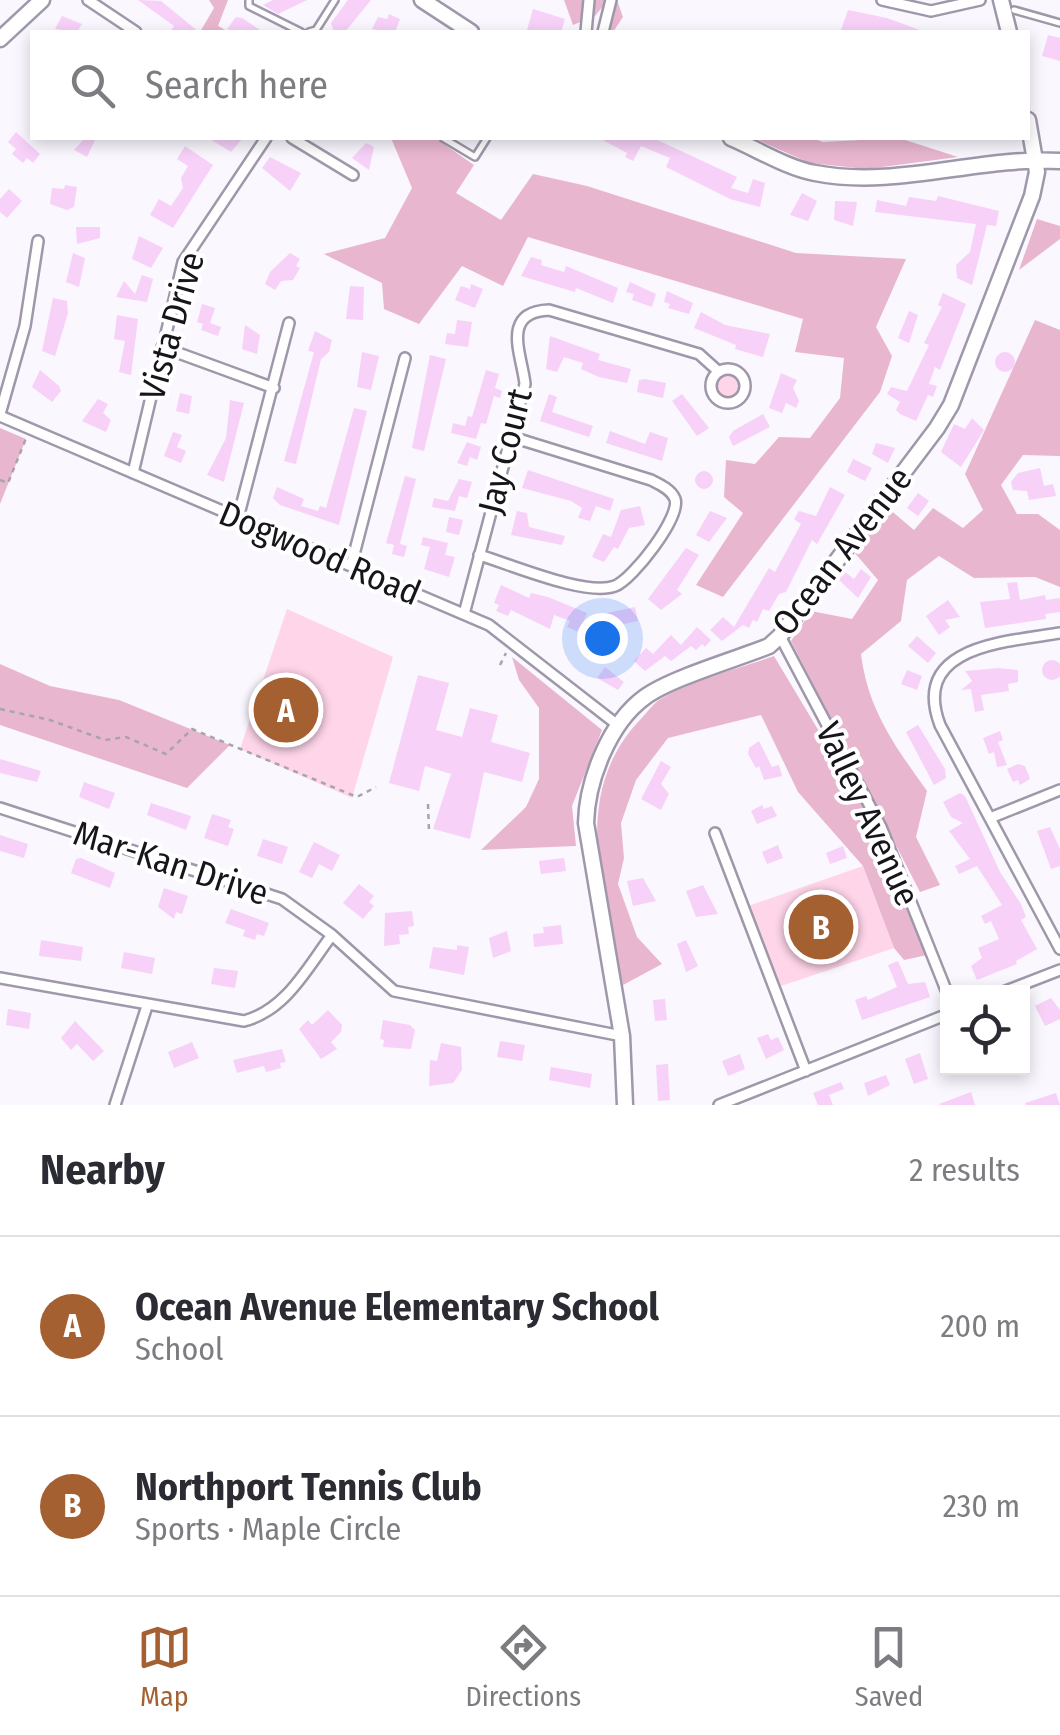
<!DOCTYPE html>
<html lang="en">
<head>
<meta charset="utf-8">
<style>
	body { margin:0; font-family:"Fira Sans Condensed",sans-serif; background:#f7f7f7; color:#2b2b33 }
	.controls { position:absolute; right:30px; bottom:30px; display:grid; overflow:hidden; border-radius:0px; box-shadow:0 5px 15px #0003 }
	.controls button { width:90px; height:90px; display:grid; place-items:center; padding:0; border:0; border-bottom:2px solid #e1e1e2; background:#fff; color:#2b2b33; font:50px sans-serif }
	.you { position:absolute; left:602px; top:638px; width:35px; height:35px; margin:-25px; border:8px solid #fff; border-radius:50%; background:#1a73e8; box-shadow:0 0 0 15px #1a73e833 }
	.badge { display:grid; place-items:center; width:65px; height:65px; border-radius:50%; background:#a56032; color:#fff; font-size:32px; font-weight:700 }
	.pin { position:absolute; translate:-50% -50%; border:5px solid #fff; box-shadow:0 2px 10px #0006 }
	.list { margin:0; padding:0; list-style:none }
	h2 { display:flex; justify-content:space-between; align-items:center; height:130px; margin:0; padding:0 40px; font-size:42px }
	h2 small { font-size:32px; font-weight:400; color:#7c7c81 }
	.list li { display:grid; grid-template-columns:65px 1fr auto; gap:30px; align-items:center; box-sizing:border-box; height:180px; padding:0 40px; border-top:2px solid #e1e1e2 }
	.list b { display:block; font-size:38px; white-space:nowrap }
	.list p { margin:0; font-size:32px; white-space:nowrap; color:#7c7c81 }
	.list em { font-size:32px; font-style:normal; color:#7c7c81 }
	.icon { flex:none; width:55px; height:55px; fill:none; stroke:currentColor; stroke-width:2; stroke-linecap:round; stroke-linejoin:round }
	.map { position:relative; flex:none; width:1060px; height:1105px; overflow:hidden }
	.search { position:absolute; background:#fff; box-shadow:0 5px 15px #0003; left:30px; right:30px; top:30px; height:110px; display:flex; align-items:center; gap:25px; box-sizing:border-box; padding:0 35px; border-radius:0px; color:#7c7c81; font-size:38px }
	.sheet { height:490px; background:#fff }
	nav { display:flex; justify-content:space-around; align-items:center; box-sizing:border-box; height:140px; border-top:2px solid #e1e1e2; background:#fff; font-size:28px; color:#7c7c81 }
	nav a { display:grid; justify-items:center; gap:5px }
	nav .on { color:#a56032 }
	.map>svg:first-child { display:block }
	.green { fill:#fed5e9 }
	.forest { fill:#e9b6d0 }
	.building { fill:#f7d1f8 }
	.lines { fill:none; stroke-linecap:round; stroke-linejoin:round }
	.lane-casing { stroke:#9f98aa; stroke-width:10 }
	.street-casing { stroke:#9f98aa; stroke-width:14 }
	.secondary-casing { stroke:#9f98aa; stroke-width:19 }
	.path { stroke:#a7a4ac; stroke-width:2.5; stroke-dasharray:5 5; stroke-linecap:butt }
	.lane { stroke:#fff; stroke-width:5 }
	.street { stroke:#fff; stroke-width:9 }
	.secondary { stroke:#fff; stroke-width:14 }
	.labels { text-anchor:middle; stroke-width:8; stroke-linejoin:round; paint-order:stroke }
	.street-label { font-size:35px; fill:#17141b; stroke:#fff }
</style>
</head>
<body>
<div class="map">
<svg width="1060" height="1105" viewBox="0 0 1060 1105">
	<rect width="100%" height="100%" fill="#faf7ff"/>
	<path class="green" d="M712 387a15 15 0 1 1 30 0a15 15 0 1 1-30 0Z
		M287,609L393,657L352,798L240,749Z
		M863,866L894,948L781,986L748,906Z"/>
	<path class="forest" d="M209,0H228L218,26L229,32H200L214,8Z
		M564,0H617L623,17L613,32H606L604,5L595,16L573,25Z
		M391,138H435L474,165L456,193L501,220L533,174L587,186L796,253L906,259L876,327L892,356L880,392L723,597L696,585L743,513L724,497L726,460L755,464L779,437L810,438L840,398L844,358L795,352L803,319L528,237L503,286L462,266L419,324L384,309L382,283L324,254L385,238L412,188Z
		M753,138H812L823,142L899,138L958,157L867,169L810,163Z
		M1037,219L1060,226V239L1019,270Z
		M1035,320L1060,330V456L1023,455L1001,485L1017,514H1038L1060,530V587L1035,577L974,578L939,556L907,580L901,621L861,654C868,710 895,746 927,791L916,837L940,885L920,892L791,641L811,611L852,619L878,580L854,552L888,508L914,530L933,508L963,528L983,510L965,474Z
		M0,428L26,439L0,504Z
		M774,656L878,830L927,955L904,960L894,948L863,866L798,792L761,715L668,738L636,780L621,823L624,858L618,884L637,937L662,964L623,985C604,897 569,797 638,722C645,715 652,705 659,700C692,680 738,669 774,656Z
		M512,657L602,730L572,806L576,846L481,850L526,807L539,779V708L519,680Z
		M0,664L50,686L119,700L230,745L187,788L0,725Z"/>
	<path class="building" d="M138,0L161,1L199,32H170L174,26Z
		M273,0H307L278,14L263,5Z
		M348,0H371L345,32H334L331,23Z
		M533,9L565,19L561,32L527,30Z
		M848,10L887,18L925,32L841,30Z
		M389,14L400,19L395,32L372,29L378,17L387,19Z
		M62,16L82,24L77,32L55,29Z
		M236,17L242,18L263,32H233L227,29Z
		M1048,35L1060,38V61L1042,56Z
		M16,132L40,154L33,163L27,158L23,163L12,154L16,149L8,142Z
		M85,138H96L87,157L74,150Z
		M208,138H243L231,152Z
		M599,138H653L737,177L731,188L748,193L753,179L765,183L760,207L730,199L666,167L670,158L641,146L633,161L625,157L627,153Z
		M366,143L374,147L369,170L352,158Z
		M185,146L213,165L173,228L150,215L159,199L171,206L183,188L181,178L188,166L177,159Z
		M270,157L301,173L290,191L262,168Z
		M65,185L77,187L74,207L67,210L50,204L52,188L64,189Z
		M9,189L22,201L7,218L0,212V199Z
		M802,193L817,201L808,221L790,215Z
		M938,196L999,211L996,226L987,225L972,285L957,278L956,265L970,252L976,224L875,212L877,200L906,206L909,197L936,201Z
		M835,201L857,202L853,226L834,220Z
		M76,227H100V238L77,244Z
		M139,236L163,248L151,268L132,259Z
		M73,253L85,258L79,287L66,282Z
		M290,253L300,259L296,266L300,268L293,280L281,281L275,290L265,284L270,272Z
		M531,257L542,260L541,265L564,272L566,266L618,288L613,303L576,288L575,292L521,276Z
		M142,275L153,279L147,302L116,297L124,281L135,294Z
		M630,282L656,294L652,307L632,300L634,294L626,292Z
		M471,284L483,289L475,308L455,300L461,286L470,289Z
		M350,286L364,287L363,320L346,319Z
		M667,291L693,303L689,314L668,308L670,304L664,302Z
		M943,293L966,304L940,370L935,367L929,384L937,386L933,397L928,395L916,421L900,414L896,410L900,402L887,394L891,387L907,391L929,345L924,343L942,307L938,305Z
		M53,298L67,301L68,313L55,356L42,351Z
		M202,304L215,308L210,323L221,327L218,336L201,330L203,324L197,322Z
		M909,311L918,315L909,343L898,338Z
		M701,312L725,325L770,334L763,357L735,349L736,345L694,328Z
		M117,315L138,319L131,375L119,372L125,341L114,339Z
		M457,320L472,322L468,347L445,344L447,333L455,334Z
		M245,325L260,335L257,354L242,349Z
		M315,331L332,340L329,352L321,359L296,464L284,461L309,370L314,352L308,351Z
		M550,336L600,354L598,360L631,369L627,383L599,377L581,369L583,363L564,357L557,372L546,369Z
		M995 362a10 10 0 1 1 20 0a10 10 0 1 1-20 0Z
		M362,352L379,356L371,390L357,387Z
		M430,355L446,359L424,451L412,448Z
		M40,370L59,386L61,391L52,402L32,387Z
		M486,370L499,374L495,388L502,391L500,398L494,396L486,424L481,423L476,439L451,433L453,423L465,426L468,416L472,417Z
		M781,373L797,380L793,388L799,401L796,408L786,403L782,413L769,408Z
		M645,379L666,383L663,398L637,392L639,380Z
		M180,393L192,396L189,414L176,411Z
		M549,394L557,397L552,412L593,426L589,437L540,421Z
		M682,394L709,428L697,436L672,401Z
		M98,399L108,404L103,413L111,420L106,432L82,421Z
		M230,400L244,403L224,482L207,475L226,438Z
		M354,408L367,411L339,525L280,505L273,498L277,487L304,499L301,506L318,511L320,506L326,508Z
		M763,414L770,427L733,446L729,437L733,431Z
		M972,418L984,430L961,467L941,452L954,424L965,429Z
		M610,431L645,444L650,432L668,438L662,461L606,443Z
		M173,432L182,435L177,447L186,451L181,463L164,456Z
		M467,442L481,447L477,460L470,457L467,466L457,463Z
		M876,443L895,448L888,463L872,454Z
		M853,459L872,468L865,481L847,472Z
		M1040,468L1044,486L1053,484L1056,496L1029,500L1027,491L1013,490L1011,482L1018,473Z
		M528,470L614,499L610,511L596,506L590,521L578,518L582,508L571,501L522,488Z
		M695 480a9 9 0 1 1 18 0a9 9 0 1 1-18 0Z
		M405,476L416,479L400,544L407,546L404,557L392,554L394,545L386,543Z
		M459,479L472,482L467,498L459,496L455,511L432,507L434,498L448,501Z
		M830,487L845,495L817,544L812,540L786,592L779,594L769,611L763,609L757,622L753,620L749,628L743,625L722,641L710,630L723,617L734,627L769,568L775,572L801,524L794,519L799,511L816,516Z
		M918,493L929,501L918,516L907,508Z
		M640,506L645,525L629,528L618,549L614,547L604,562L592,557L603,534L611,537L621,510Z
		M517,511L527,513L529,527L565,536L562,545L511,535Z
		M710,511L727,518L709,542L696,535Z
		M449,517L463,520L459,535L446,532Z
		M423,537L448,543L445,555L455,557L449,577L424,569L430,547L421,545Z
		M686,548L699,555L677,590L682,594L661,610L648,599Z
		M861,569L871,577L858,598L837,578L844,571L854,579Z
		M1017,582L1020,600L1045,595L1046,600L1060,598V612L1045,614L1046,619L985,628L980,602L1010,599L1007,583Z
		M501,585L529,598L531,593L548,597L587,613L579,632L567,627L570,621L554,615L550,629L511,610L508,616L496,611L499,605L494,603Z
		M948,600L960,617L945,620L950,627L939,635L926,616Z
		M635,607L638,621L610,627L607,613Z
		M697,627L711,640L705,647L702,644L696,650L691,646L671,661L665,656L645,671L634,661L646,648L653,654L671,635L681,645Z
		M917,636L936,653L928,663L908,646Z
		M1042 670a10 10 0 1 1 20 0a10 10 0 1 1-20 0Z
		M605,667L624,682L618,690L597,678Z
		M998,668L1018,670V682L1008,684L1009,691L981,695L984,710L975,712L971,689L961,690L972,681L965,671Z
		M907,670L922,676L917,690L901,684Z
		M418,675L449,683L436,730L462,737L470,708L498,715L491,742L530,753L522,782L484,772L470,839L433,829L451,774L425,766L419,791L389,783Z
		M918,725L945,769L946,778L934,785L906,732Z
		M1000,731L1003,740L998,742L1007,765L997,767L994,752L989,754L983,738Z
		M759,741L772,767L779,765L782,776L764,780L759,766L756,768L748,754L749,748Z
		M0,759L41,771L37,782L0,773Z
		M661,761L671,767L661,784L669,794L661,810L641,799Z
		M1018,764L1025,766L1030,779L1020,785L1018,780L1013,782L1007,769Z
		M84,782L115,793L109,809L79,797Z
		M960,793L965,796L1000,872L1021,904L1026,917L1021,920L1037,949L1016,961L1017,964L977,980L971,966L982,958L978,948L999,939L991,921L985,924L981,916L1002,905L977,866L959,874L955,866L970,859L949,831L963,823L951,817L943,802Z
		M151,803L191,816L186,830L147,815Z
		M762,805L764,809L772,806L777,816L757,824L751,811Z
		M212,814L231,820L228,827L234,829L228,846L204,838Z
		M1050,827L1060,849V866L1051,869L1037,831Z
		M0,835L28,844L24,858L0,851Z
		M263,839L288,847L282,864L257,856Z
		M314,842L340,855L332,871L319,864L312,878L299,872Z
		M778,845L783,858L767,864L762,852Z
		M843,846L847,858L830,864L826,853Z
		M81,858L115,873L110,888L71,873L76,859Z
		M564,858L566,871L541,874L539,861Z
		M643,878L656,901L633,906L627,881Z
		M359,884L374,896L369,902L374,906L363,919L343,903Z
		M703,885L718,914L696,917L686,891Z
		M164,888L188,896L182,914L176,912L174,919L158,907Z
		M231,909L269,923L264,936L257,934L255,940L243,936L245,930L225,923Z
		M412,911L414,926L408,927L409,934L399,935L400,944L384,946L385,913Z
		M561,925L563,944L534,947L533,934L544,933L543,927Z
		M507,931L511,951L493,958L489,938Z
		M41,940L83,947L81,961L39,956Z
		M686,940L698,966L686,972L677,944Z
		M457,945L469,947L464,975L429,968L433,947L457,950Z
		M124,952L155,958L152,974L121,968Z
		M898,961L908,984L925,982L930,997L862,1020L855,1000L866,996L868,1000L897,987L888,965Z
		M214,968L238,971L235,988L211,984Z
		M1051,998L1060,1010V1019L1045,1026L1035,1006Z
		M665,999L667,1020L655,1021L653,1000Z
		M8,1009L31,1013L29,1029L6,1025Z
		M328,1010L342,1025L341,1032L331,1042L337,1049L321,1059L299,1029L308,1020L312,1025Z
		M383,1020L410,1025L415,1030L411,1049L383,1047L384,1040L380,1039Z
		M75,1021L104,1051L93,1061L77,1044L71,1050L61,1038Z
		M768,1034L771,1040L778,1037L784,1050L766,1059L757,1038Z
		M500,1041L525,1045L522,1061L497,1057Z
		M192,1042L199,1058L174,1068L168,1052Z
		M441,1043L461,1047L462,1070L453,1083L429,1086L430,1060L437,1061Z
		M282,1049L286,1062L280,1063L281,1068L266,1072L264,1066L237,1073L233,1060Z
		M920,1053L928,1079L914,1084L905,1059Z
		M740,1054L745,1069L728,1076L722,1061Z
		M668,1064L670,1100L658,1101L656,1065Z
		M551,1067L592,1074L590,1088L549,1080Z
		M886,1075L890,1085L868,1096L864,1083Z
		M841,1082L844,1089L829,1095L833,1105H818L813,1093Z
		M971,1092L975,1105H940L939,1104Z
		M1056,1093L1060,1105H1026L1025,1103Z"/>
	<g class="lines">
		<g class="lane-casing">
			<path id="lane" d="M249,0V6L301,32
				M1014,10L1060,23
				M309,32L316,30L335,0
				M443,138L475,157L487,138"/>
		</g>
		<g class="street-casing">
			<path id="street" d="M88,0L136,32
				M882,0L931,11L980,0
				M586,32L589,0
				M603,32L611,0
				M292,138L353,175
				M162,347L274,388
				M711 386a17 17 0 1 1 34 0a17 17 0 1 1-34 0Z
				M0,414L25,326L38,241
				M0,416L489,625L619,726
				M133,473L183,262L266,138
				M238,518L289,323
				M479,555C510,564 586,597 615,586C633,579 681,517 675,499C671,489 659,484 651,480L512,437
				M351,566L405,358
				M464,614L525,384C522,355 500,312 549,310L699,354L719,372
				M1060,633C1007,642 910,645 940,725L1060,949
				M780,636L881,827L948,995
				M0,808L282,899L332,935L394,991L622,1036
				M990,818L1060,790
				M715,833L806,1071
				M0,978L244,1021C286,1010 307,968 332,935
				M1003,992L1060,970
				M115,1105L147,1006
				M719,1105L948,1014"/>
		</g>
		<g class="secondary-casing">
			<path id="secondary" d="M422,0L471,32
				M1001,0L1009,32
				M0,39L42,0
				M731,138C757,149 787,168 815,173C897,189 979,156 1060,161
				M625,1105L622,1036L586,823C587,781 609,723 645,697C671,678 737,659 769,646L780,636L937,428L951,405L1032,196L1037,172L1028,120"/>
		</g>
		<path class="path" d="M0,480L8,483L27,436
			M500,665L506,653
			M0,709L50,720L105,740L126,737L166,754L192,729L357,797L376,787
			M428,804L429,831"/>
		<use href="#lane" class="lane"/>
		<use href="#street" class="street"/>
		<use href="#secondary" class="secondary"/>
	</g>
	<g class="labels">
		<g class="street-label">
			<text transform="translate(172 326) rotate(-74)" y="12">Vista Drive</text>
			<text transform="translate(505 451) rotate(-76)" y="12">Jay Court</text>
			<text transform="translate(842 551) rotate(-52)" y="12">Ocean Avenue</text>
			<text transform="translate(320 553) rotate(23)" y="12">Dogwood Road</text>
			<text transform="translate(868 814) rotate(65)" y="12">Valley Avenue</text>
			<text transform="translate(171 863) rotate(18)" y="12">Mar-Kan Drive</text>
		</g>
	</g>
</svg>
<div class="controls">
<button><svg class="icon" aria-label="locate" viewBox="0 0 24 24"><circle cx="12" cy="12" r="6"/><path d="M12 2v4M12 18v4M2 12h4M18 12h4"/></svg></button>
</div>
<div class="you"></div>
<div class="pin badge" style="left:286px;top:710px">A</div>
<div class="pin badge" style="left:821px;top:927px">B</div>
<div class="search"><svg class="icon" aria-label="search" viewBox="0 0 24 24"><circle cx="10" cy="10" r="6"/><path d="M15 15l6 6"/></svg>Search here</div>
</div>
<section class="sheet">
<h2>Nearby<small>2 results</small></h2>
<ul class="list">
<li><span class="badge">A</span><div><b>Ocean Avenue Elementary School</b><p>School</p></div><em>200 m</em></li>
<li><span class="badge">B</span><div><b>Northport Tennis Club</b><p>Sports · Maple Circle</p></div><em>230 m</em></li>
</ul>
</section>
<nav>
<a class="on"><svg class="icon" aria-label="map" viewBox="0 0 24 24"><path d="M3 6l6-2 6 2 6-2v14l-6 2-6-2-6 2zM9 4v14M15 6v14"/></svg>Map</a>
<a><svg class="icon" aria-label="directions" viewBox="0 0 24 24"><path d="M12 3l9 9-9 9-9-9zM9 14v-3h6M13 9l2 2-2 2"/></svg>Directions</a>
<a><svg class="icon" aria-label="saved" viewBox="0 0 24 24"><path d="M7 4h10v16l-5-4-5 4z"/></svg>Saved</a>
</nav>
</body>
</html>
